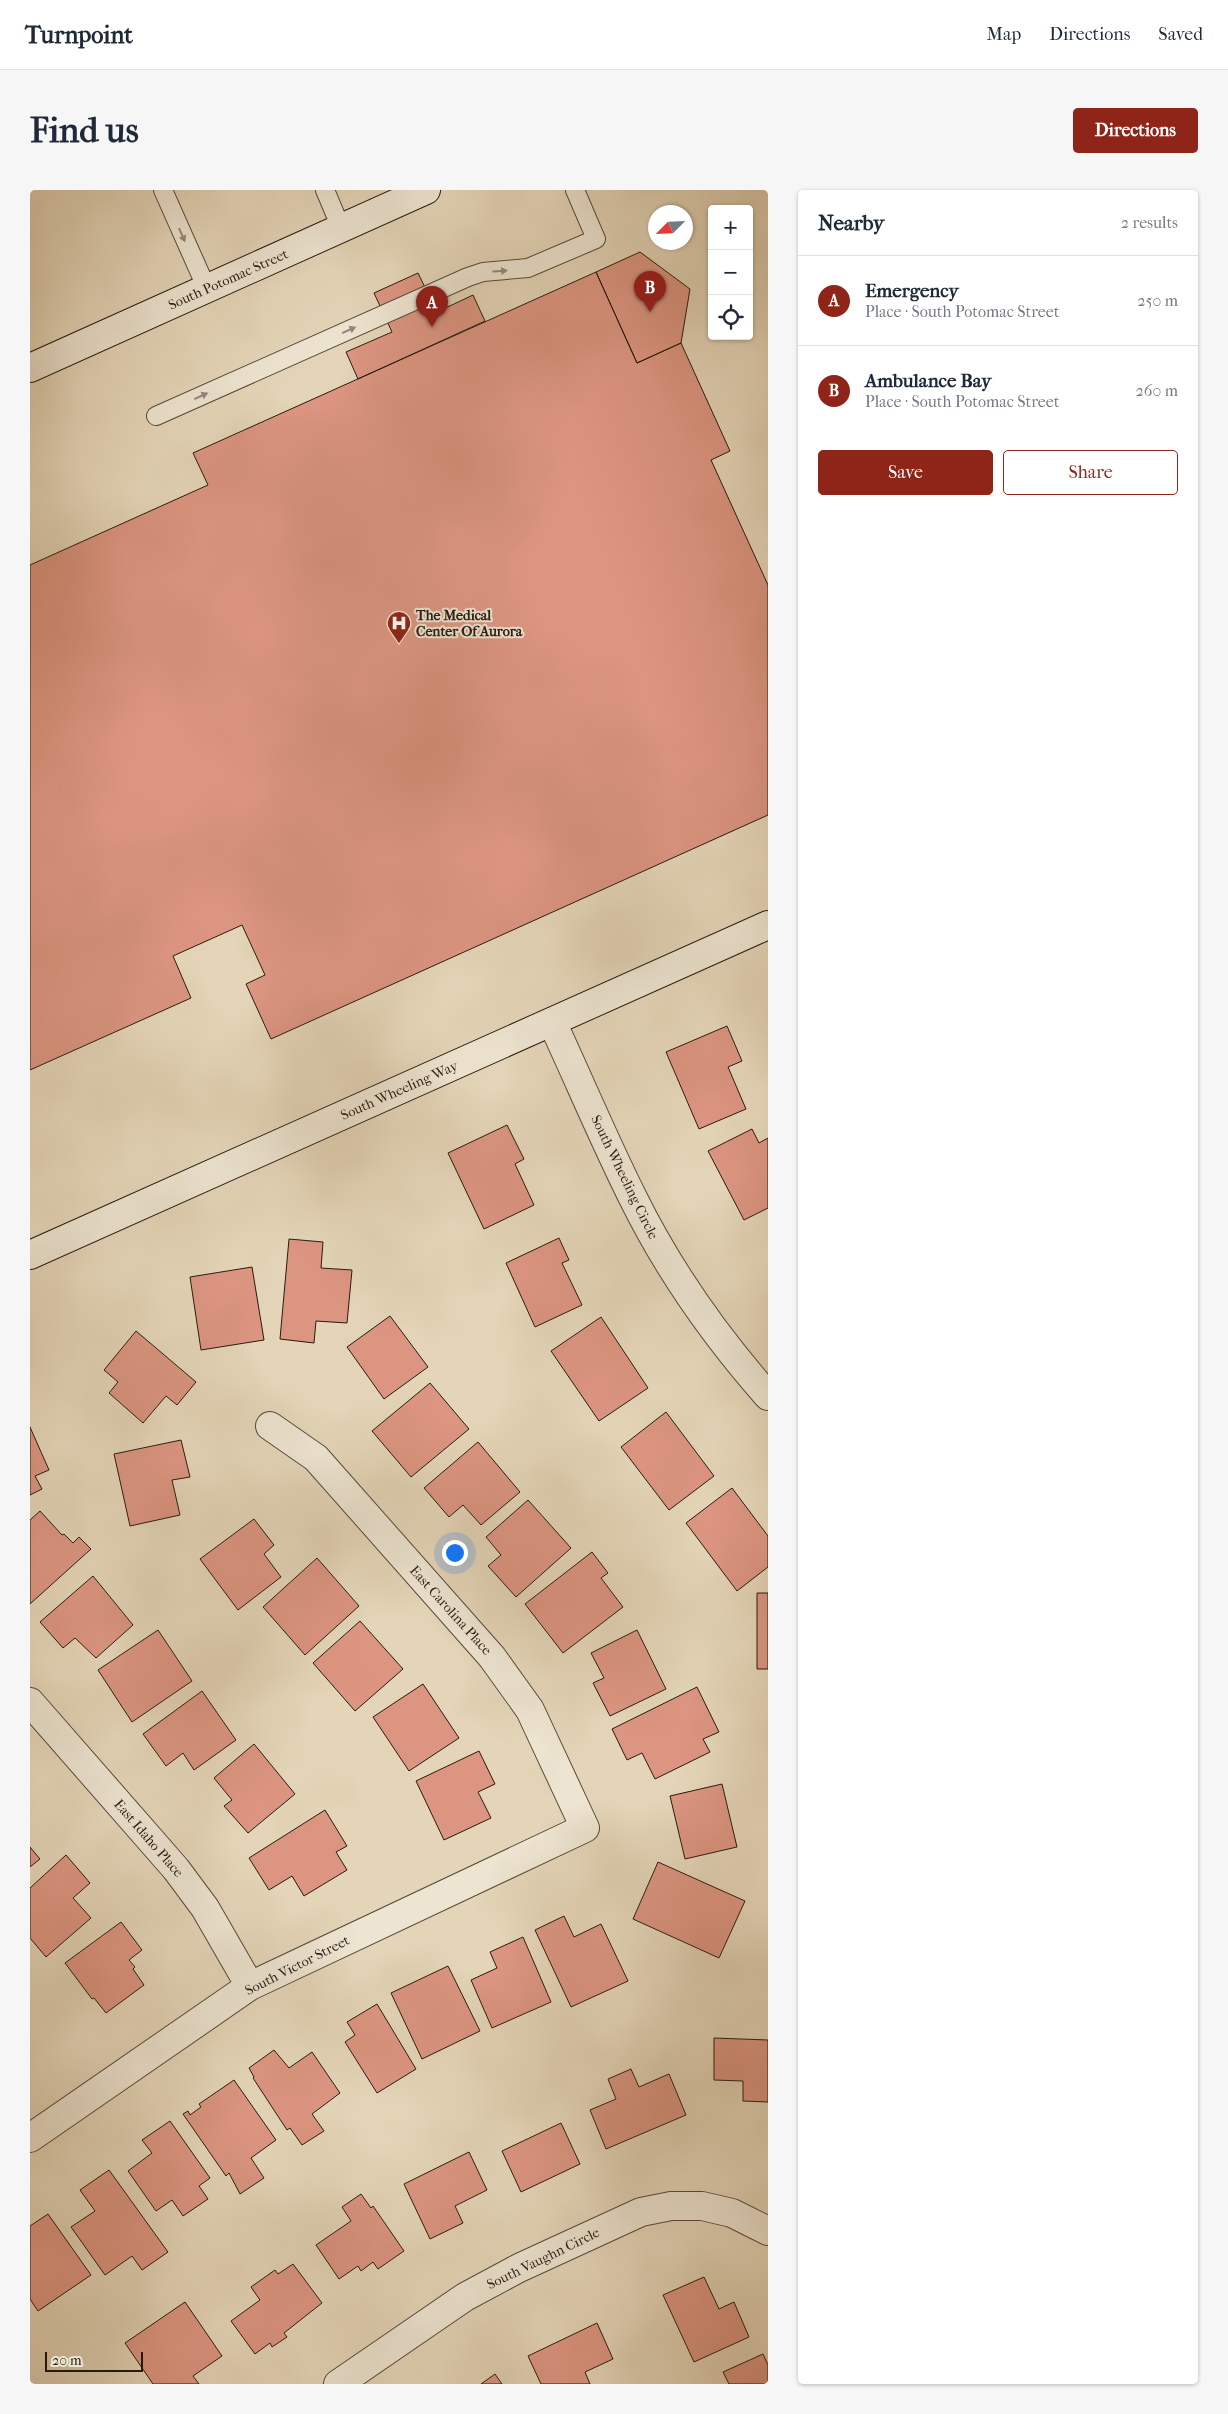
<!DOCTYPE html>
<html lang="en">
<head>
<meta charset="utf-8">
<style>
	body { margin:0; font-family:"IM FELL French Canon",serif; background:#f6f6f7; color:#1f2937 }
	.controls { position:absolute; right:15px; top:15px; display:grid; overflow:hidden; border-radius:5px; box-shadow:0 1px 4px #0004 }
	.controls button { width:45px; height:45px; display:grid; place-items:center; padding:0; border:0; border-bottom:1px solid #e0e1e3; background:#fff; color:#1f2937; font:25px sans-serif }
	.compass { position:absolute; left:618px; top:15px; width:45px; height:45px; border-radius:50%; background:#fff; box-shadow:0 1px 4px #0004; rotate:246deg }
	.scale { position:absolute; left:15px; bottom:12px; width:98px; box-sizing:border-box; padding-left:5px; border:2px solid #281a11; border-top:0; font-size:14px; line-height:18px; white-space:nowrap; color:#281a11; -webkit-text-stroke:4px #ede4d1; paint-order:stroke }
	.you { position:absolute; left:424px; top:1362px; width:18px; height:18px; margin:-12px; border:4px solid #fff; border-radius:50%; background:#1a73e8; box-shadow:0 0 0 8px #1a73e833 }
	.badge { display:grid; place-items:center; width:32px; height:32px; border-radius:50%; background:#8f2418; color:#fff; font-size:16px; font-weight:700 }
	.pin { position:absolute; translate:-50% -41px; filter:drop-shadow(0 1px 2px #0008) }
	.pin::after { content:''; position:absolute; top:26px; width:18px; height:15px; background:inherit; clip-path:polygon(0 0,100% 0,50% 100%) }
	.list { margin:0; padding:0; list-style:none }
	h2 { display:flex; justify-content:space-between; align-items:center; height:65px; margin:0; padding:0 20px; font-size:21px }
	h2 small { font-size:16px; font-weight:400; color:#747a83 }
	.list li { display:grid; grid-template-columns:32px 1fr auto; gap:15px; align-items:center; box-sizing:border-box; height:90px; padding:0 20px; border-top:1px solid #e0e1e3 }
	.list b { display:block; font-size:19px; white-space:nowrap }
	.list p { margin:0; font-size:16px; white-space:nowrap; color:#747a83 }
	.list em { font-size:16px; font-style:normal; color:#747a83 }
	.actions { display:flex; gap:10px; padding:15px 20px }
	.actions a { flex:1; padding:11px 0; border:1px solid #8f2418; border-radius:5px; text-align:center; font-size:18px; color:#8f2418 }
	.actions .main { background:#8f2418; color:#fff }
	.icon { flex:none; width:28px; height:28px; fill:none; stroke:currentColor; stroke-width:2; stroke-linecap:round; stroke-linejoin:round }
	.map { position:relative; flex:none; width:738px; height:2194px; overflow:hidden; border-radius:5px }
	header { display:flex; align-items:center; gap:30px; box-sizing:border-box; height:70px; padding:0 25px; background:#fff; border-bottom:1px solid #e0e1e3 }
	header strong { font-size:24px }
	nav { display:flex; gap:28px; margin-inline-start:auto; font-size:18px }
	.intro { display:flex; align-items:center; justify-content:space-between; box-sizing:border-box; height:120px; padding:0 30px }
	h1 { margin:0; font-size:35px }
	.button { padding:12px 22px; border-radius:5px; background:#8f2418; color:#fff; font-size:18px; font-weight:700 }
	main { display:flex; gap:30px; padding:0 30px }
	aside { flex:1; background:#fff; border-radius:5px; box-shadow:0 1px 4px #0004 }
	.map>svg:first-child { display:block }
	.building { fill:#dc9581; stroke:#281a11 }
	.lines { fill:none; stroke-linecap:round; stroke-linejoin:round }
	.lane-casing { stroke:#57493b; stroke-width:20 }
	.street-casing { stroke:#57493b; stroke-width:30 }
	.secondary-casing { stroke:#281a11; stroke-width:30 }
	.lane { stroke:#ede4d1; stroke-width:18 }
	.street { stroke:#ede4d1; stroke-width:28 }
	.secondary { stroke:#ede4d1; stroke-width:28 }
	.oneway { fill:#94897b }
	.labels { text-anchor:middle; stroke-width:4; stroke-linejoin:round; paint-order:stroke }
	.street-label { font-size:14px; fill:#281a11; stroke:#ede4d1 }
	.poi-label { font-size:14px; font-weight:bold; fill:#281a11; stroke:#ede4d1; text-anchor:start }
</style>
</head>
<body>
<header>
<strong>Turnpoint</strong>
<nav><a>Map</a><a>Directions</a><a>Saved</a></nav>
</header>
<div class="intro"><h1>Find us</h1><a class="button">Directions</a></div>
<main>
<div class="map">
<svg width="738" height="2194" viewBox="0 0 738 2194">
	<rect width="100%" height="100%" fill="#e4d5b8"/>
	<filter id="stains"><feTurbulence type="fractalNoise" baseFrequency=".004" numOctaves="4"/><feColorMatrix values="0 0 0 0 .2 0 0 0 0 .09 0 0 0 0 .02 0 0 0 .5 -.17"/></filter>
	<radialGradient id="worn" r=".72"><stop offset=".6" stop-color="#630" stop-opacity="0"/><stop offset="1" stop-color="#630" stop-opacity=".3"/></radialGradient>
	<path class="building" d="M610,62L660,99L651,153L607,173L566,82Z
		M566,82L607,173L651,153L700,261L681,270L738,395V625L241,849L216,794L235,785L212,735L143,766L161,808L0,880V375L178,295L163,263Z
		M388,83L407,122L443,105L455,131L328,189L316,162L362,142L344,103Z
		M697,836L712,871L698,877L716,919L669,939L636,862Z
		M477,935L494,969L485,974L504,1015L454,1039L418,963Z
		M722,939L729,953L738,948V1018L714,1030L678,961Z
		M529,1048L539,1070L532,1073L552,1115L505,1137L476,1073Z
		M259,1049L293,1052L291,1078L322,1080L317,1133L286,1131L284,1153L250,1149Z
		M222,1077L234,1150L171,1160L160,1087Z
		M360,1126L398,1177L354,1209L317,1157Z
		M571,1127L618,1198L569,1231L521,1161Z
		M106,1141L166,1192L147,1215L136,1206L113,1233L79,1203L88,1192L74,1180Z
		M400,1193L439,1239L381,1287L342,1241Z
		M636,1222L684,1286L639,1320L591,1257Z
		M0,1237L19,1280L5,1286L12,1299L0,1305Z
		M151,1250L160,1287L142,1290L150,1325L100,1336L84,1264Z
		M448,1252L490,1302L451,1335L433,1315L419,1327L394,1298Z
		M702,1298L738,1346V1377L707,1401L656,1333Z
		M498,1310L541,1358L486,1407L458,1376L471,1365L456,1347Z
		M10,1321L32,1345L34,1344L43,1353L49,1347L61,1359L0,1414V1330Z
		M224,1329L244,1355L234,1364L251,1387L208,1420L170,1369Z
		M562,1362L578,1383L571,1388L593,1417L533,1463L495,1414Z
		M287,1368L329,1416L275,1465L233,1417Z
		M63,1386L103,1435L66,1468L45,1448L33,1458L10,1432Z
		M727,1403H738V1479H727Z
		M330,1431L373,1479L325,1521L283,1473Z
		M128,1440L162,1491L102,1532L68,1480Z
		M607,1440L636,1499L580,1526L563,1493L574,1488L561,1463Z
		M393,1494L429,1548L379,1581L343,1527Z
		M667,1497L689,1542L673,1549L680,1562L625,1589L612,1563L597,1570L582,1539Z
		M172,1501L206,1550L164,1580L153,1563L136,1576L113,1544Z
		M224,1554L265,1604L218,1643L194,1616L202,1610L184,1588Z
		M449,1561L465,1594L448,1602L461,1628L414,1650L386,1591Z
		M692,1594L707,1657L655,1669L640,1606Z
		M295,1620L317,1656L306,1662L317,1680L274,1706L262,1686L239,1700L219,1668Z
		M0,1657L10,1669L0,1677Z
		M36,1665L60,1693L43,1708L61,1728L16,1767L0,1748V1698Z
		M628,1672L715,1711L689,1768L603,1729Z
		M534,1726L544,1747L571,1734L598,1791L541,1817L505,1740Z
		M91,1732L112,1760L99,1770L105,1777L103,1779L114,1795L76,1823L64,1808L62,1809L35,1773Z
		M493,1747L521,1812L462,1838L441,1790L467,1778L460,1762Z
		M418,1776L450,1841L392,1869L361,1803Z
		M347,1814L386,1879L347,1903L315,1852L325,1845L317,1832Z
		M684,1848L738,1850V1912L713,1911V1891L684,1890Z
		M244,1860L259,1878L282,1862L310,1903L282,1924L294,1941L272,1955L260,1938L257,1940L223,1888L224,1887L219,1878Z
		M601,1879L609,1897L639,1884L656,1925L576,1959L560,1920L586,1909L578,1889Z
		M204,1890L246,1950L221,1968L234,1988L210,2004L199,1983L196,1986L153,1924L158,1921L160,1925L171,1917L169,1914Z
		M140,1931L180,1988L169,1996L178,2009L153,2026L142,2010L126,2021L98,1981L122,1963L112,1950Z
		M531,1933L550,1974L491,2002L472,1961Z
		M439,1962L457,2000L425,2016L433,2033L400,2049L374,1994Z
		M79,1980L138,2062L112,2080L102,2066L75,2085L41,2037L65,2021L50,2000Z
		M331,2004L341,2018L343,2016L374,2061L348,2079L343,2072L331,2081L328,2076L309,2089L286,2055L321,2031L312,2017Z
		M18,2024L61,2085L8,2121L0,2109V2036Z
		M263,2074L292,2113L254,2143L257,2147L242,2157L240,2153L225,2164L201,2131L230,2110L221,2097L245,2080L248,2084Z
		M674,2087L689,2119L704,2112L719,2147L664,2172L633,2105Z
		M155,2112L192,2166L163,2186L169,2194H123L95,2153Z
		M567,2133L583,2169L555,2182L560,2194H511L498,2166Z
		M733,2164L738,2175V2194H699L693,2182Z
		M465,2184L472,2194H451Z"/>
	<g class="lines">
		<g class="lane-casing">
			<path id="lane" d="M133,0L177,99
				M295,0L311,38
				M126,226L438,87L453,82L498,78L566,49L545,0"/>
		</g>
		<g class="street-casing">
			<path id="street" d="M522,832C549,890 574,950 603,1008C638,1079 686,1147 738,1206
				M0,1512L146,1679L175,1718L220,1796
				M0,1948L220,1796L555,1638L500,1520L462,1467L286,1268L240,1236
				M308,2194L435,2107L489,2078L611,2022L641,2016H672L702,2023L738,2041"/>
		</g>
		<g class="secondary-casing">
			<path id="secondary" d="M0,178L396,0
				M0,1065L738,735"/>
		</g>
		<use href="#lane" class="lane"/>
		<use href="#street" class="street"/>
		<use href="#secondary" class="secondary"/>
	</g>
	<defs><path id="oneway-solid" d="M-6-.8H1V-3.2L6.5 0L1 3.2V.8H-6Z" transform="scale(1.25)"/></defs>
	<g class="oneway">
		<use href="#oneway-solid" transform="translate(152 45) rotate(66)"/>
		<use href="#oneway-solid" transform="translate(470 81) rotate(-4)"/>
		<use href="#oneway-solid" transform="translate(319 140) rotate(-24)"/>
		<use href="#oneway-solid" transform="translate(171 206) rotate(-24)"/>
	</g>
	<defs>
		<g id="hospital-pin" transform="scale(1.25)"><path d="M0 17L-7.5 6A9.5 9.5 0 1 1 7.5 6Z" fill="#8f2418" stroke="#ede4d1"/><path d="M-5-5h3v3.5h4V-5h3V5h-3V1.5h-4V5h-3Z" fill="#fff"/></g>
	</defs>
	<g fill-rule="evenodd">
		<use href="#hospital-pin" x="369" y="433"/>
	</g>
	<g class="labels">
		<g class="street-label">
			<text transform="translate(198 89) rotate(-24)" y="5">South Potomac Street</text>
			<text transform="translate(369 900) rotate(-24)" y="5">South Wheeling Way</text>
			<text transform="translate(595 987) rotate(64)" y="5">South Wheeling Circle</text>
			<text transform="translate(421 1420) rotate(48)" y="5">East Carolina Place</text>
			<text transform="translate(119 1648) rotate(49)" y="5">East Idaho Place</text>
			<text transform="translate(267 1775) rotate(-27)" y="5">South Victor Street</text>
			<text transform="translate(513 2068) rotate(-26)" y="5">South Vaughn Circle</text>
		</g>
		<g class="poi-label">
			<text x="386" y="430">The Medical<tspan x="386" dy="16">Center Of Aurora</tspan></text>
		</g>
	</g>
	<rect width="100%" height="100%" filter="url(#stains)"/>
	<rect width="100%" height="100%" fill="url(#worn)"/>
</svg>
<div class="controls">
<button>+</button>
<button>−</button>
<button><svg class="icon" aria-label="locate" viewBox="0 0 24 24"><circle cx="12" cy="12" r="6"/><path d="M12 2v4M12 18v4M2 12h4M18 12h4"/></svg></button>
</div>
<svg class="compass" viewBox="-18 -18 36 36"><path d="M0-13l5 13h-10z" fill="#e53935"/><path d="M0 13l5-13h-10z" fill="#747a83"/></svg>
<div class="scale">20 m</div>
<div class="you"></div>
<div class="pin badge" style="left:402px;top:137px">A</div>
<div class="pin badge" style="left:620px;top:122px">B</div>
</div>
<aside>
<h2>Nearby<small>2 results</small></h2>
<ul class="list">
<li><span class="badge">A</span><div><b>Emergency</b><p>Place · South Potomac Street</p></div><em>250 m</em></li>
<li><span class="badge">B</span><div><b>Ambulance Bay</b><p>Place · South Potomac Street</p></div><em>260 m</em></li>
</ul>
<div class="actions"><a class="main">Save</a><a>Share</a></div>
</aside>
</main>
</body>
</html>
